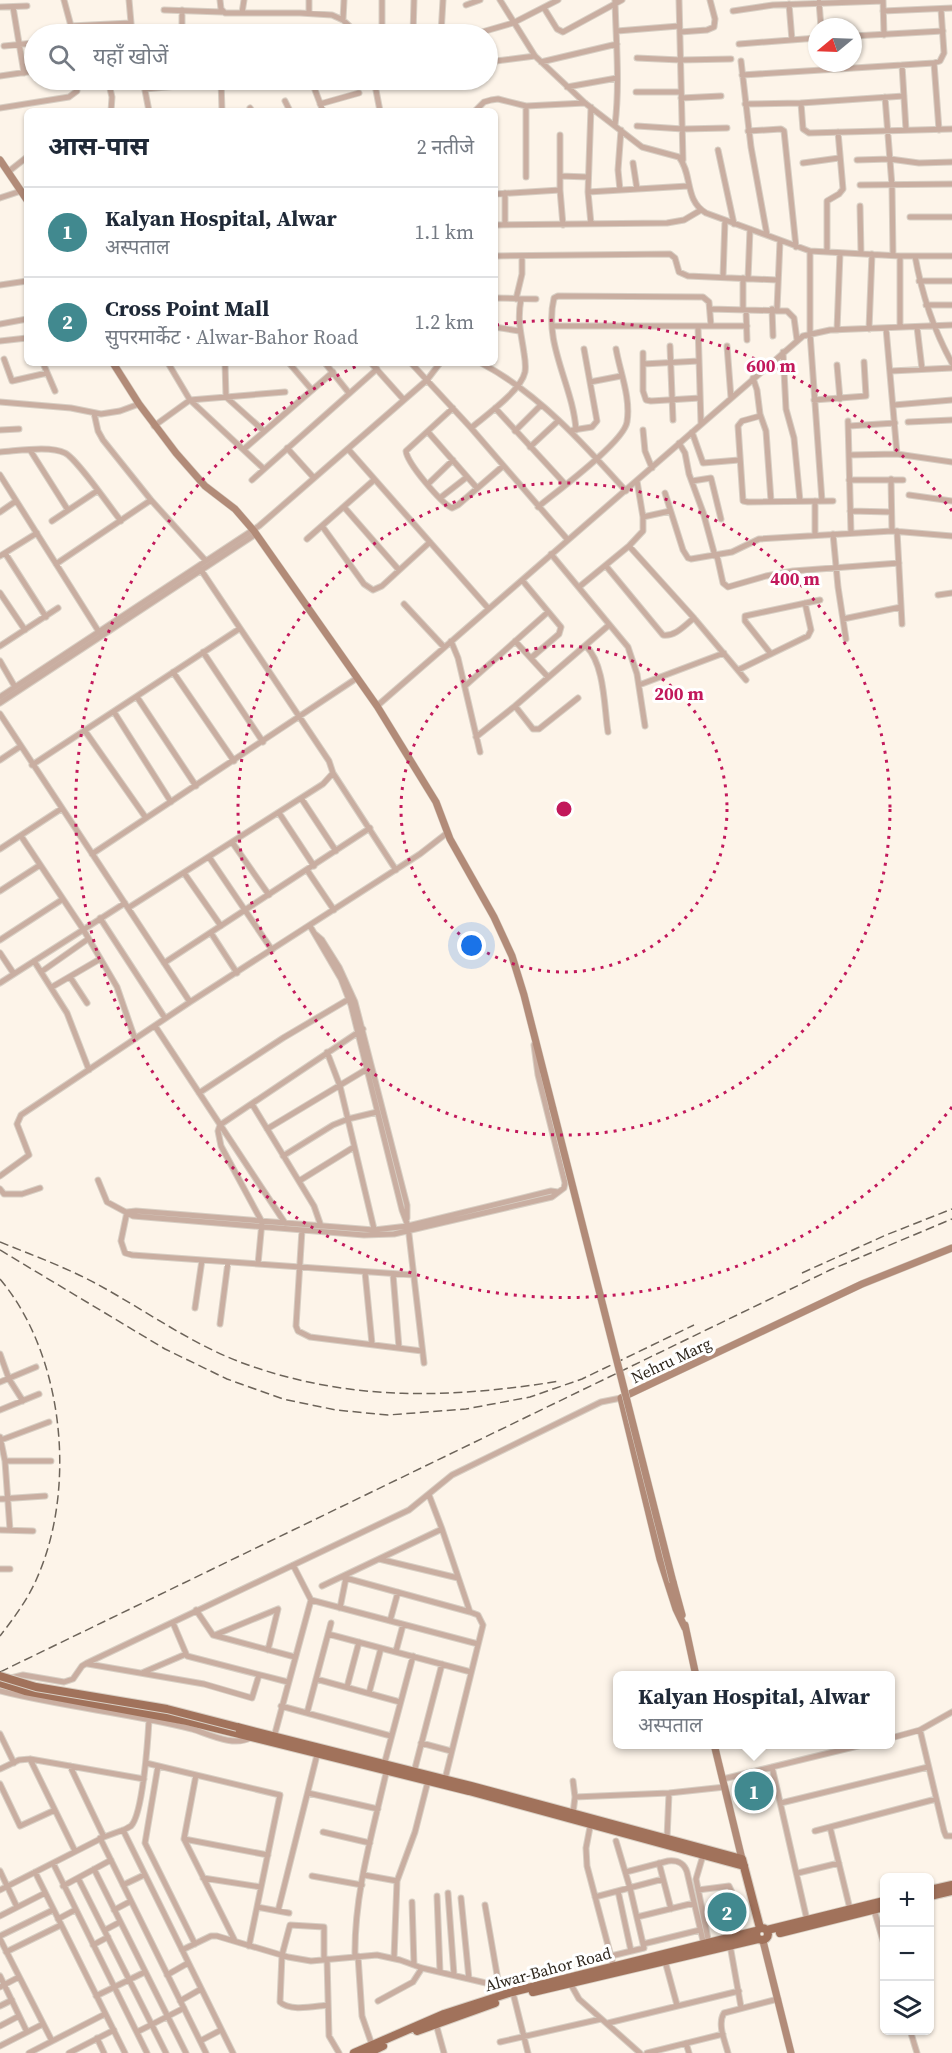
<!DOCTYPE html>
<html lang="hi">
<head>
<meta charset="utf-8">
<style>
	body { margin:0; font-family:"Source Serif 4","Noto Sans Devanagari",serif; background:#f6f6f7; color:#1f2937 }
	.controls { position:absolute; right:18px; bottom:18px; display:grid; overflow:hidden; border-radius:9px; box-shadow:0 2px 4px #0004 }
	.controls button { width:54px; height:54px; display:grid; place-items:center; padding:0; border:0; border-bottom:2px solid #e0e1e3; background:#fff; color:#1f2937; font:30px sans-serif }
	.compass { position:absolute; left:808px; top:18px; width:54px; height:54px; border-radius:50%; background:#fff; box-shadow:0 2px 4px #0004; rotate:251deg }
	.you { position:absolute; left:472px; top:946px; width:21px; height:21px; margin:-15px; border:4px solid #fff; border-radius:50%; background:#1a73e8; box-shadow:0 0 0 9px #1a73e833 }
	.badge { display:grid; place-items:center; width:39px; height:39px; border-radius:50%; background:#41898f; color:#fff; font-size:20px; font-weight:700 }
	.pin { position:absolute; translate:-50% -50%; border:3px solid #fff; box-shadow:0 2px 6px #0006 }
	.popup { position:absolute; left:613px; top:1671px; width:282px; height:78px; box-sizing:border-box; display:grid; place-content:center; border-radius:9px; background:#fff; filter:drop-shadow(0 2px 4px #0005); font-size:20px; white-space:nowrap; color:#747a83 }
	.popup b { font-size:22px; color:#1f2937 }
	.popup::after { content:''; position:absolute; left:50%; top:100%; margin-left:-12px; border:12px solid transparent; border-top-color:#fff }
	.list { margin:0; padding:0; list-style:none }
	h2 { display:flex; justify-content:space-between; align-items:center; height:78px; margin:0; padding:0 24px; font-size:26px }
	h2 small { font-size:20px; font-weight:400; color:#747a83 }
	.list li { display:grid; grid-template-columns:39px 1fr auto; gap:18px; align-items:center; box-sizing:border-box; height:90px; padding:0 24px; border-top:2px solid #e0e1e3 }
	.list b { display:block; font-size:22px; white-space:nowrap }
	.list p { margin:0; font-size:20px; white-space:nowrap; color:#747a83 }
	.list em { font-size:20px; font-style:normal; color:#747a83 }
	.icon { flex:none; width:33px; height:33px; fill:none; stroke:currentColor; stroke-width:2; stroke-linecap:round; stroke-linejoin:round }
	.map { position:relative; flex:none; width:952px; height:2053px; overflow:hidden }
	.search { position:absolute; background:#fff; box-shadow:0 2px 4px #0004; left:24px; top:24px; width:474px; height:66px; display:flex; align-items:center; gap:15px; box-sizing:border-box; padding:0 21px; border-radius:33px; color:#747a83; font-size:22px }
	.panel { position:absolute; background:#fff; box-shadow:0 2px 4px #0004; left:24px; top:108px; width:474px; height:258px; border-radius:9px }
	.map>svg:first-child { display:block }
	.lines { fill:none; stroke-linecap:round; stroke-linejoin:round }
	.street-casing { stroke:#d8cfc4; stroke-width:7 }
	.secondary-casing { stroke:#d8cfc4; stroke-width:8 }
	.primary-casing { stroke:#d8cfc4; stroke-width:10 }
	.street { stroke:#c9aea1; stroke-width:5 }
	.secondary { stroke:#b28b78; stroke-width:7 }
	.primary { stroke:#a1725b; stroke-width:8 }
	.rail { stroke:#6d645a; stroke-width:1.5; stroke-dasharray:9 4.5; stroke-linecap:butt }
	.secondary-bridge-casing { stroke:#d8cfc4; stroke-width:8; stroke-linecap:butt }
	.primary-bridge-casing { stroke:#d8cfc4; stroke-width:10; stroke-linecap:butt }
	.secondary-bridge { stroke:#b28b78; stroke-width:7 }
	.primary-bridge { stroke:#a1725b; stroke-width:8 }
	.ring { fill:none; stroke:#c2185b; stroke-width:3; stroke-dasharray:3 6 }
	.labels { text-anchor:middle; stroke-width:6; stroke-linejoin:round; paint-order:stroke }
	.street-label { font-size:16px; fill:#2e261c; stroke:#fff }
	.centre { fill:#c2185b; stroke:#fff; stroke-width:3 }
	.ring-label { font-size:18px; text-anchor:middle; font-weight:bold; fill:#c2185b; stroke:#fff; stroke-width:6; stroke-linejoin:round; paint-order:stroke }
</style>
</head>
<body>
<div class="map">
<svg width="952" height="2053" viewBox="0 0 952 2053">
	<rect width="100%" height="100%" fill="#fdf4e9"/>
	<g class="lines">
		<g class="street-casing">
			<path id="street" d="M64,0L71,26V34
				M129,0L132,34
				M220,0L221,9L225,13H300L332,15L343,20L358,34
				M309,0V13
				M382,0V34
				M500,0L535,56L585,103L642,147L679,157C693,175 684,200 706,213L810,251L900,256H952
				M615,0C616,42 620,84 615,125
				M679,0L683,160
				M883,0L884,35
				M819,2L821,27
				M789,4L792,40
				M466,5L480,0
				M0,7L27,6
				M13,7L24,73
				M544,8L557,29L563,32L622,0
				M164,10L222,12
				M182,10V34
				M733,11L773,5L883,1
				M883,11L952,8
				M242,13L244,0
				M343,20L344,0
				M71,26L130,23
				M617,31L679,26
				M680,32L707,30L714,27L715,19L710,0
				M413,34L414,0
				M441,34L443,0
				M475,34L513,23L558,0
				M853,36L943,31
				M739,44L817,38
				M4,46L34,43
				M637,58L680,60L731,59
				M741,61L751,147L767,235
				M488,62L535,56
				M541,62L617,44
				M934,63L940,61L944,53L941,9
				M902,65L906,130
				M742,75L934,63L939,130
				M0,76L34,71
				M108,80L112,97L111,111
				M143,80L149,111
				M221,80L222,111
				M374,80L380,111
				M77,87L106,80
				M567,87L617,78
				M145,89L221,82
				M315,90L323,111
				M636,92H681
				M885,97L892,186L893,255
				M681,98L721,96
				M285,101L290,111
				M801,103L803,129L809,133L952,129
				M320,104L359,93
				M745,104L801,103L904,96
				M526,106V177
				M591,107L588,192L591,224
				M0,108L69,97L77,91L76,80
				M250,108L252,111
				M475,111L484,102L491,100L498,99L526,106L585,103
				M637,126L683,129L727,128
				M748,131L781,129L784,131L796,247
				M560,135V190L563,225
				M718,150L734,224
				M857,160L890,159L919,163L952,162
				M633,163L637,189
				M803,163L839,158
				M8,172L27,157
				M560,176L588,177
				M860,185L952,184
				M620,190L618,170L621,130
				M588,192L688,186
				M505,193V225
				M495,194L560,190
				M0,198L21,191
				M860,206L861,253
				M910,217H952
				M495,225L667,223L684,220L701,210
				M810,251V333L822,501
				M827,252V201L839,194L843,189L838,132
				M495,256L670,254L675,258L679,272L688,276L777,280
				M915,256C922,295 933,329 952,363
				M723,277L725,220
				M748,279L750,229
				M919,281H952
				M0,285L27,281
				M495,298L536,299
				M516,299L522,274V256
				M926,305H952
				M710,309L787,311L794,318L797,340
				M743,309V278
				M772,309L773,336
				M777,309L780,241
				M746,310L747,340
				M0,324L27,319
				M552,326H747
				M698,326L701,424
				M495,327L519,331
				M900,327V256
				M917,327L922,369
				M886,328L897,454
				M869,329L872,254
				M837,330L840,253
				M0,341L27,338
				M670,346L673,420
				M727,346L731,398
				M783,352L786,409L794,438L800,501
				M643,353V391L646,400L651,401L700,398
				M4,359L12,381L47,373
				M43,363L55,391
				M168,363L190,400L264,469
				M225,363L226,397L264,431
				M289,363L312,390
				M325,363L349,393
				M371,363L404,400
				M411,363L471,428L568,540
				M481,363C538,393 583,443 626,491
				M643,364L699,361
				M837,365L840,399
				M891,371L952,368
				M753,378L757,390L760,414L766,431L771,501
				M590,382L621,376
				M814,400L866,396L864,362
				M0,402L71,408L101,414L120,411L139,404
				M894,405L952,400
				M453,408L406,451C407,463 441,503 452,508L458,505L503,466
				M495,408L565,484
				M94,413L98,431L103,440L151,500L206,561
				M760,416L742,421L738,426L743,501L748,502L833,501
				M848,421L851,533
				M908,422L952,420
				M154,426L190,400L285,392
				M849,426L895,423
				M471,428C485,416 521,391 525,372C526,366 525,359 524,353C521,332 517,321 521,299
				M0,430L19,429
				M573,430L592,427L597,421L584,349
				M576,430C573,385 543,344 554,298L558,296L703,297L709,302L711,326
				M643,430L645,451L652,468
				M515,431L541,405
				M428,432L477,488
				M692,432L703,463L739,460
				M679,443L685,453L689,474L703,512L715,556
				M530,447L558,421
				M287,448L314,478
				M244,449L333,372
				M348,449L488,608
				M30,450L68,510
				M0,452C17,451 50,445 65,453C76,458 110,507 121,521
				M849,455L897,454L952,462
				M0,475L99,632
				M891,479L892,531
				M252,480L377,369
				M849,480H903
				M692,481L711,478L721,519
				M428,484L453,460
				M665,493L683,550L688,558L691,559L732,552L759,539L892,531L952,536
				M909,495L952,501
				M440,498L467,477
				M815,501V535
				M344,507L399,570
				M538,507C556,492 624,442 627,422C631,398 620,372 616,349
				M850,511L891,512
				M0,512L16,501
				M643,517L670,511
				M52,521L97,491
				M322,526L364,584L373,590L382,586L430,542
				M897,531L902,624
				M833,534L838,587L846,639
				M307,539L374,480
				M629,546L694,618L746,680
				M5,553L46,617
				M551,554L628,647L637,674L645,726
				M0,556L37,533
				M717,556L723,583L728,587L766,576L793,571L899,563
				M56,564L151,500
				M606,566L663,635C675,637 685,625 694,618
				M522,580L561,627L559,634L531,658
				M579,587L629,546L643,531V517L637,481
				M0,593L25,630
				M938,595L952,593
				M404,604L444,647
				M843,619L901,607
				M451,641L458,658L480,752
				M515,641L548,677
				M0,646L58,608
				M586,646C605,665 604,707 608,732
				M203,652L263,742
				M771,654L745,621V616L820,600
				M0,661L15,687
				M738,670L808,636L811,630L805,603
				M173,672L234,761
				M639,685L724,653
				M465,686L548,612
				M0,697L259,526L427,380L440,363
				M137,697L196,786
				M0,703L256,534
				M377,706L803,336L830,330L952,325
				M515,706L533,729H539L578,698
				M114,712L171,802
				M0,714L190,1002
				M85,731L146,818
				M476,737L515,706L609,625
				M0,760L21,746
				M32,765L239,629
				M333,773L396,870
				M301,798L336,851
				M279,813L314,866
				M21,836L83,929L117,987L135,1039
				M232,842L269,895
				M0,849L61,809
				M92,854L357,678
				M209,857L272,950
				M307,870L334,910
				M184,873L221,926
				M0,891L40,865
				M128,908L323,784L333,773L329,761L201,570
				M100,918L165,1018
				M310,926L341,979L351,1005L402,1210L408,1226L424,1363
				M211,933L237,973
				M315,934L322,940L339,967L355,1002L407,1205V1218
				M0,940L63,899
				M0,953L14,974
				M34,961L67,1013L89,1070
				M164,963L370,828
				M41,972L88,939
				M70,977L87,1003
				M0,983L125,903
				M52,987L100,959
				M155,1026L285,1223
				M327,1052L340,1086L375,1233
				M199,1093L283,1038L349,999
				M252,1104L314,1206L321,1226
				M267,1129L367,1069
				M283,1156L333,1125L348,1119L377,1112
				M0,1176L29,1155L17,1124L21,1115L190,1002L420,854L447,833
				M98,1180L107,1202L133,1216L364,1235L394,1234L552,1197L564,1188L565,1183L538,1075L534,1045
				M299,1181L354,1147
				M0,1189L4,1194H22L40,1188
				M127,1212L136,1211L374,1230L408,1226L551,1191L558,1192
				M127,1212L121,1241L125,1253L132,1255L414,1275
				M302,1230L296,1326L298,1331L310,1337L422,1351
				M258,1264L262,1222L221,1146L218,1131L220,1125L363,1029
				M365,1272L372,1344
				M393,1274L399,1348
				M195,1308L202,1260
				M220,1324L228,1262
				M0,1354L9,1379L23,1401
				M0,1382L36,1367
				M0,1410L39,1394
				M0,1437L5,1461L10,1530
				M1,1440L49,1422
				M5,1461H51
				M429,1495L442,1529L470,1612L478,1615L483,1625L445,1779
				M0,1499L45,1496
				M0,1530L33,1531
				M379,1559L458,1578
				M293,1565L311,1600L478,1644
				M0,1569H10
				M342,1577L470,1612
				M322,1586L442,1529
				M340,1608L346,1578
				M196,1610L213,1635L295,1657
				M390,1621L398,1592
				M173,1623L187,1656L288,1682
				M328,1634L471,1672
				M215,1635L278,1609L268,1650
				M396,1651L403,1625
				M88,1664L204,1684L252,1698L259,1675
				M144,1672L186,1654
				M7,1679L23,1675L64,1682L73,1679L82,1666L87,1663L409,1510L452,1475L601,1402L621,1398
				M316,1679L400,1702
				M347,1687L359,1642
				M0,1691C63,1707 129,1713 192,1729C209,1734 233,1747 250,1738
				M369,1693L381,1648
				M281,1706L391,1736
				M307,1713L331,1623
				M149,1720C148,1738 143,1814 131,1826C131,1826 124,1830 123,1830L233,2053
				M920,1730L944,1831L946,1836H952
				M0,1734L14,1763
				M274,1737L311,1600
				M891,1738L920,1730L952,1712
				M421,1743L451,1751
				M30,1759L75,1851
				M146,1763L280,1795L249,1946
				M384,1765L413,1656
				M70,1766L104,1837
				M158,1766L145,1843L195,1944
				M772,1767L807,1920
				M0,1769L19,1760L30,1759L144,1779
				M414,1772L442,1664
				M196,1775L184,1839L235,1941
				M723,1779L866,1744
				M573,1781L575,1797L573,1813
				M0,1784L20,1826L55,1810
				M308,1793L378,1809
				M575,1797L669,1793L725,1787
				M781,1803L928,1767
				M591,1822L586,1848L587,1866L614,1968
				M830,1827L850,1909
				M815,1831L936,1799
				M323,1832L370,1843
				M100,1838L206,2053
				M667,1838L669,1793
				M184,1839L268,1855
				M704,1852L696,1879L709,1944
				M53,1863L147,2053
				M659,1863L671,1909
				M94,1869L186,2053
				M0,1871L17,1907
				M35,1872L125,2053
				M626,1872L668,1861C678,1860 684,1863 687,1872L704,1945
				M798,1873L839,1863
				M364,1875L397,1881
				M312,1876L362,1885
				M78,1878L166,2053
				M203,1878L261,1887
				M123,1885L144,1875
				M63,1886L111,1860
				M0,1890L104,1837L123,1830
				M698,1890L729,1886L734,1897
				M618,1891L631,1951
				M448,1893L454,1975
				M437,1896L440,1972
				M595,1897L663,1879
				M461,1898L469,1979
				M412,1902L414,1965
				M485,1905L499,1986
				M257,1907L289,1913
				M114,1910L131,1901
				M874,1910L884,1944
				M278,1911L317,1755
				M0,1916L45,1893
				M637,1917L694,1903
				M58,1919L75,1910
				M105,1930L120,1922
				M0,1936L53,1910
				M0,1939L52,2041
				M643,1944L700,1930
				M93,1945L108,1937
				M730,1945L741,2007
				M182,1950L211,1936H217L288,1957L311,1961L377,1955L400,1960L422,1968L503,1987L512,1992
				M6,1952L61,1925
				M355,1956C354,1893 373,1831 387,1769
				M358,1956L362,2016L372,2045
				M611,1956L644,1948L630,1888L616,1841
				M394,1958L397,1881L415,1832L428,1781
				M327,1959L329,2036L339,2053
				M324,1960V1927L290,1925L282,1955L280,2002C290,2012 315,2006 328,2005
				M665,1961L677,2005
				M167,1975L188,1963
				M0,1976L27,2032
				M570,1983L579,1999L640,2053
				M0,1987L19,1977
				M96,1996L145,1972
				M514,1997L528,2053
				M180,2001L201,1989
				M378,2001L413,1982L422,1968
				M0,2006L12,2000
				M608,2023L739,1991
				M436,2024L444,2053
				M0,2026L19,2016
				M910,2030L917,2053
				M137,2032L184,2008
				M97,2038L104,2053
				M200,2041L221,2030
				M500,2042L601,2019
				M686,2043L689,2053
				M0,2046L43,2024
				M29,2053L105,2014
				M69,2053L114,2030
				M647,2053L723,2034
				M728,2053C725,2041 717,2024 724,2013L778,1999"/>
		</g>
		<g class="secondary-casing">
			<path id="secondary" d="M0,160L27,200
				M113,363L139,404L176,453L205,486L235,509L254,531L377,706L436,802L450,839L494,917L512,956L524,995L553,1109
				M673,1582L682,1615
				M685,1625L696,1676
				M685,1628L676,1609L660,1559L621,1398L862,1284L952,1248
				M714,1744L742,1859
				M763,1941L791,2053"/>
		</g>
		<g class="primary-casing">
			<path id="primary" d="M0,1683L25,1691L187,1721L469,1791L744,1866
				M237,1727L471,1786L742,1859L760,1928
				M930,1890L952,1885
				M930,1896L952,1891
				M756 1934a6 6 0 1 1 12 0a6 6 0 1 1-12 0Z
				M767,1930L884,1901
				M780,1933L884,1907
				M533,1992L758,1939
				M417,2031L495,2003
				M354,2053L444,2014L512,1992L756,1931
				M368,2053L383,2046"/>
		</g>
		<use href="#street" class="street"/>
		<use href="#secondary" class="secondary"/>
		<use href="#primary" class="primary"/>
		<path class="rail" d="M0,1242C32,1255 65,1267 95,1283C147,1311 195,1347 251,1366C356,1402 453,1398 560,1381
			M0,1250L165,1349L227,1379L283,1399L336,1410L388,1415L466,1409L530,1397L582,1379L694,1325
			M802,1273L886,1235L952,1209
			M0,1279C64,1355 77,1488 37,1578C28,1599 14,1618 0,1636
			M0,1672L830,1270L952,1219"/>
		<g class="secondary-bridge-casing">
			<path id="secondary-bridge" d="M553,1109L673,1582"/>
		</g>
		<g class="primary-bridge-casing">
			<path id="primary-bridge" d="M0,1676L36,1687L167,1709L237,1727"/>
		</g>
		<use href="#secondary-bridge" class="secondary-bridge"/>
		<use href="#primary-bridge" class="primary-bridge"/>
	</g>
	<g class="ring">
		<circle cx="564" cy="809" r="163"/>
		<circle cx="564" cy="809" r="326"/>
		<path d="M952 1107A489 489 0 1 1 361 364M496 325A489 489 0 0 1 952 511"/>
	</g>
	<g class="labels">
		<g class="street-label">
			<text transform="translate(671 1360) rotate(-25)" y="6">Nehru Marg</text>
			<text transform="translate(548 1969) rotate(-15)" y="6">Alwar-Bahor Road</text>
		</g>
	</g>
	<circle cx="564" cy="809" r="9" class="centre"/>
	<g class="ring-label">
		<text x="771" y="372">600 m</text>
		<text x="795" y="585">400 m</text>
		<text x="679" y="700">200 m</text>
	</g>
</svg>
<div class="controls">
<button>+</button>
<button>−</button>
<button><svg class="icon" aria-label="layers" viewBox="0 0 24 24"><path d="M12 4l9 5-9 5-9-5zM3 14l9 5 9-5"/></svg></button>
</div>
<svg class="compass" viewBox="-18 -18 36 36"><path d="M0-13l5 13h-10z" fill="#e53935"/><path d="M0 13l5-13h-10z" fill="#747a83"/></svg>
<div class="you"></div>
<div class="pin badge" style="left:754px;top:1791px">1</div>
<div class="popup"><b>Kalyan Hospital, Alwar</b>अस्पताल</div>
<div class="pin badge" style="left:727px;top:1912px">2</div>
<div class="search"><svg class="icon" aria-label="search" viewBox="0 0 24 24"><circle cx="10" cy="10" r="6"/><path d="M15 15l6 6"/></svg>यहाँ खोजें</div>
<section class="panel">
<h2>आस-पास<small>2 नतीजे</small></h2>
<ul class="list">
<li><span class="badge">1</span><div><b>Kalyan Hospital, Alwar</b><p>अस्पताल</p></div><em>1.1 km</em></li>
<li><span class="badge">2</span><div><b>Cross Point Mall</b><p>सुपरमार्केट · Alwar-Bahor Road</p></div><em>1.2 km</em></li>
</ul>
</section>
</div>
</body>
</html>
